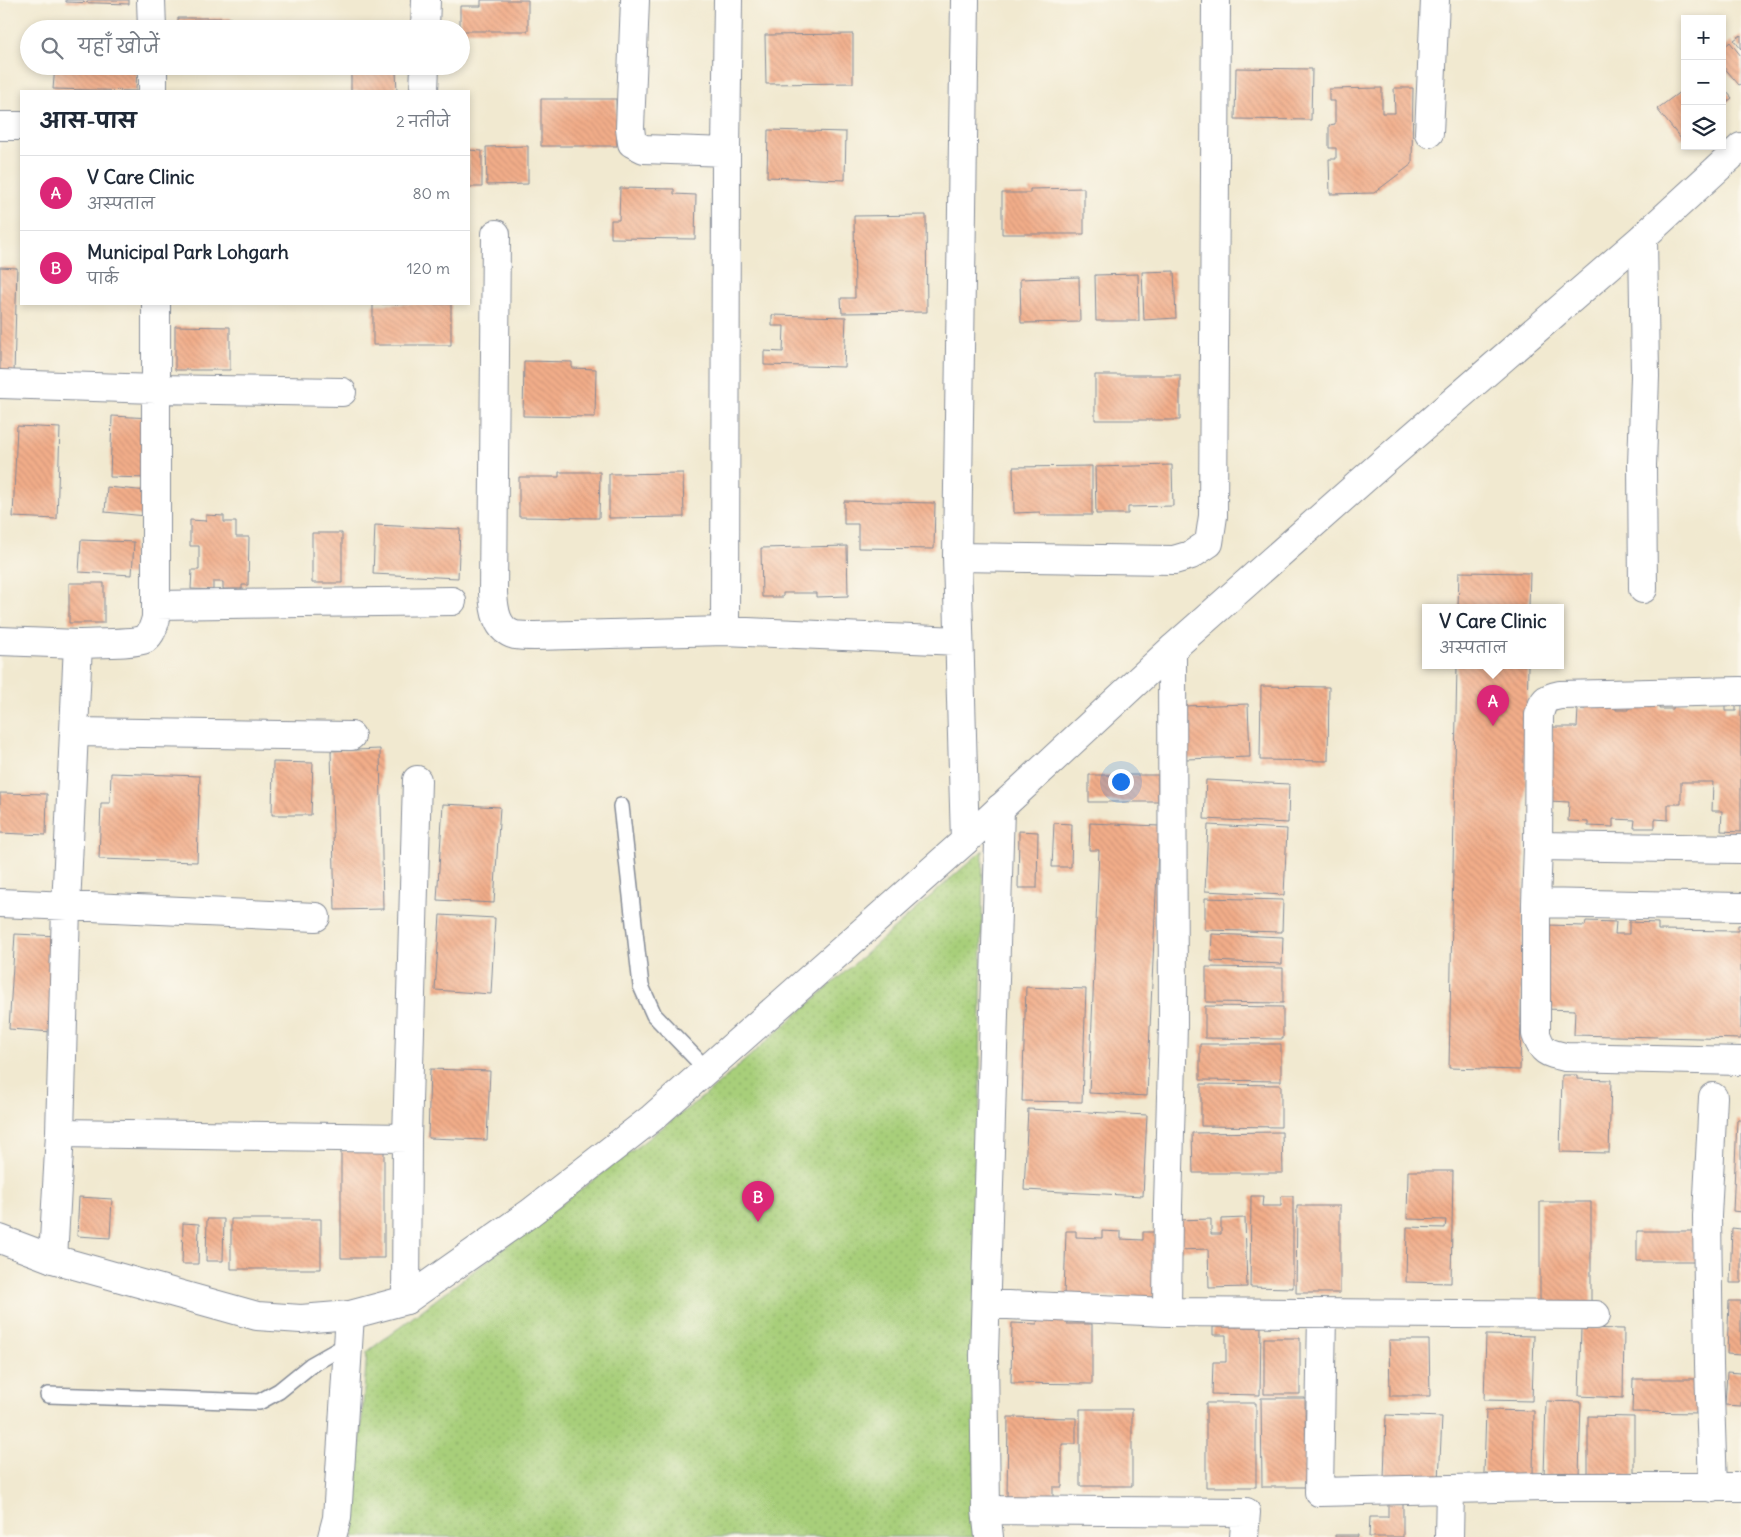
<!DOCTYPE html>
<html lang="hi">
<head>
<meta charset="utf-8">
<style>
	body { margin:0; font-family:Delius,"Playpen Sans Deva",sans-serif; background:#f6f6f7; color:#1f2937 }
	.controls { position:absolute; right:15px; top:15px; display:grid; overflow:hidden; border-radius:0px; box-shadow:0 2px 8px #0003 }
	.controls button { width:45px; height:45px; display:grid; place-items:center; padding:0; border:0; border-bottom:1px solid #e0e1e3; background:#fff; color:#1f2937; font:25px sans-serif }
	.you { position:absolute; left:1120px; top:781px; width:18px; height:18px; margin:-12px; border:4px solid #fff; border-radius:50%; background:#1a73e8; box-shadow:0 0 0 8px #1a73e833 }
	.badge { display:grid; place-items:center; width:32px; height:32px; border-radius:50%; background:#db2777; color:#fff; font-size:16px; font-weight:700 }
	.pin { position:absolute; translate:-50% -41px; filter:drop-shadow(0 1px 2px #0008) }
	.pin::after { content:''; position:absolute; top:26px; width:18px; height:15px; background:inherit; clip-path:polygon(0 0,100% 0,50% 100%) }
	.popup { position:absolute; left:1422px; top:604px; width:142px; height:65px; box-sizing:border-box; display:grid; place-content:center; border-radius:0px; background:#fff; filter:drop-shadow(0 1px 4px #0005); font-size:16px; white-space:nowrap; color:#747a83 }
	.popup b { font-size:19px; color:#1f2937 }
	.popup::after { content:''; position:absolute; left:50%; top:100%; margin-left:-10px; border:10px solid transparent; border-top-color:#fff }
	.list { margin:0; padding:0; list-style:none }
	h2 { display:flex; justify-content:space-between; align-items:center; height:65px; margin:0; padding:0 20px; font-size:21px }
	h2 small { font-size:16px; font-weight:400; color:#747a83 }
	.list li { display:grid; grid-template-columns:32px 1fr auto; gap:15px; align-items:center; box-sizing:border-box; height:75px; padding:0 20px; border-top:1px solid #e0e1e3 }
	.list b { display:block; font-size:19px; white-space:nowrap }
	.list p { margin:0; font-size:16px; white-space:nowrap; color:#747a83 }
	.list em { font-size:16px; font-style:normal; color:#747a83 }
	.icon { flex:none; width:28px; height:28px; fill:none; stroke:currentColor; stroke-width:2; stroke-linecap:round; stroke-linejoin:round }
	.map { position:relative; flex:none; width:1741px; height:1537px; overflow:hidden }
	.search { position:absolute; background:#fff; box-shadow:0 2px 8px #0003; left:20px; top:20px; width:450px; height:55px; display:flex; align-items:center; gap:12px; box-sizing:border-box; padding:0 18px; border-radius:28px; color:#747a83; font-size:19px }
	.panel { position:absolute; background:#fff; box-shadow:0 2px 8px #0003; left:20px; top:90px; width:450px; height:215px; border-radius:0px }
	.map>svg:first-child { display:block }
	.park { fill:url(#park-dots); stroke:#627f6c }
	.building { fill:url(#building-back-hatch) }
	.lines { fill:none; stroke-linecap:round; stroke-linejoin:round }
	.service-casing { stroke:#868c97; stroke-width:18 }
	.minor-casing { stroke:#868c97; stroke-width:30 }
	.tertiary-casing { stroke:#868c97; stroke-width:30 }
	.service { stroke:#fff; stroke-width:15 }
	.minor { stroke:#fff; stroke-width:28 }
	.tertiary { stroke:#fff; stroke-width:28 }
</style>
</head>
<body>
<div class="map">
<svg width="1741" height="1537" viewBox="0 0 1741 1537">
	<defs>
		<pattern id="park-dots" width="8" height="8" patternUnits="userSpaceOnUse" patternTransform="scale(1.25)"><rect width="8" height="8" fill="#a8cf7a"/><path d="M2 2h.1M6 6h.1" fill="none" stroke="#90b26c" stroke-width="1.8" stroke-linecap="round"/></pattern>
		<pattern id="building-back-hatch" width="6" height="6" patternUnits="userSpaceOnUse" patternTransform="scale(1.25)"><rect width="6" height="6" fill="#f2ad89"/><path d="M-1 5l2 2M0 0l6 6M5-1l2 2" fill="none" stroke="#cf9579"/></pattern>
	</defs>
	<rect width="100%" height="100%" fill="#fbf7ec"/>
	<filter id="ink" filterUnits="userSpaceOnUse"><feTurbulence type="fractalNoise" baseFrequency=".02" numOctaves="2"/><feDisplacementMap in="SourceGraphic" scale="10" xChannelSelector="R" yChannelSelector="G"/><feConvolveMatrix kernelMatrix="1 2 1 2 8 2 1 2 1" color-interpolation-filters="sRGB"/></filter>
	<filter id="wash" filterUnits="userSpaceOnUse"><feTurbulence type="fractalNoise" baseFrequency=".0096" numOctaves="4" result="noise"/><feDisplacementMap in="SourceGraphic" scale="20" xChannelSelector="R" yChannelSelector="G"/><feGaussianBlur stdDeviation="1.12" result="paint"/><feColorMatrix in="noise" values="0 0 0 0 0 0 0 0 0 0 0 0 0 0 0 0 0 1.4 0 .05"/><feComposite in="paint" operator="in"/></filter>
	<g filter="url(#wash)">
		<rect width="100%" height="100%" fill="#f1e9d0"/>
		<path class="park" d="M983,850L974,1537H353L367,1352L708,1093Z"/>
		<g id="blocks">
			<path class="building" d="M66,0H129V4L66,2Z
				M481,0H528V31H461V29H460V6H481Z
				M178,18H231V29H178Z
				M853,34V83L766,84L765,35Z
				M1741,35V49L1734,40Z
				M1730,42L1741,56V84L1739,85L1722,65V49Z
				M55,66L102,68V66H137L136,91L53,89Z
				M1236,68L1312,69L1311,120L1235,119Z
				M396,72L397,91H351V73Z
				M1722,86L1732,98L1722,106Z
				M1382,88V113H1395L1394,88H1413L1412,164L1374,193L1330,194L1329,159H1336V148H1329V125L1335,124V101H1329V89Z
				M1685,88V136L1681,139L1657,109Z
				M541,99H616L617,146H541Z
				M768,130L846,132L845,180L767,177Z
				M528,146V184L487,185L486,147Z
				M469,150L482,151V187H469Z
				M620,188L674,189V194L696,195L695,239L611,238V220H619Z
				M1084,188V234H1002V193H1030V189Z
				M926,215L927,312L842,313L841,298H855L854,216Z
				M0,267L17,268L14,374L0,373Z
				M1174,271L1176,318L1144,320L1142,272Z
				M1138,274L1139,321H1096L1095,275Z
				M1079,277L1080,322L1021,323L1020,279Z
				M373,304H451V345H373Z
				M772,315L846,317L844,367L764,365V351L783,352L784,326H772Z
				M175,326L230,327V370H175Z
				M524,361L572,362V368L596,369L595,417L523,416Z
				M1095,375H1180V420H1095Z
				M112,416L152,418L149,478L110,477Z
				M17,426L60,428L57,519L13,517Z
				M1172,465L1173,506L1128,507V514H1096L1095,467Z
				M1092,466V515H1040V512L1014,513L1013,467Z
				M559,472H600L599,518L519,517V477H559Z
				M683,473L684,517L609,518V474Z
				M107,487L148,491L146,516L105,512Z
				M844,501L935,503L934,549L858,548V524H844Z
				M206,515L224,516V522H236V537H249L248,585H242V589H223V582H213V590L191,589L192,570H199V546H190V520L206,521Z
				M375,525L460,529L458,578L373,574Z
				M312,533H342V583H312Z
				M81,540L134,542L132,575L79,572Z
				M847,546L848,596L816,597V593H783V597H762L761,548Z
				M1459,572L1530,573L1529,607H1458Z
				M69,583H104V623H69Z
				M1457,665H1528L1520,1070L1449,1068Z
				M1261,686L1329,687L1328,761L1260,760Z
				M1585,700L1616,701V710H1629V702L1660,703L1659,709H1673L1674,703L1725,704V711H1736V705H1741V832L1721,831L1722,811H1712L1713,782H1681V804H1668V820L1655,819V828H1634L1635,820L1613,819V827L1588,826V822L1568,821L1569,802L1549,801L1552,727H1577L1578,709H1585Z
				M1248,704L1250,757L1185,759L1183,706Z
				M380,749L383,909L335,910L331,751Z
				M273,762L313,763L311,815H272Z
				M111,773L200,776L197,862L99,859L101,803H110Z
				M1089,775H1158V802H1089Z
				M1206,780L1289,784L1288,823L1204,819Z
				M0,793L47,794L46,835L0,833Z
				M443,804L500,807L494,903L437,900Z
				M1054,823L1072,824L1071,867H1052Z
				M1090,823L1159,826L1147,1096L1089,1093L1099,850H1089Z
				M1208,825L1287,829L1284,895L1205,891Z
				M1019,831L1038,832L1037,888H1018Z
				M1205,898L1283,900L1282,932L1205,930Z
				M440,915L495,918L491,994L435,990Z
				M1586,921L1616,922L1615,934H1629V922L1658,923V930L1738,931V925H1741V1039L1574,1035L1575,1010L1546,1009L1547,925L1585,926Z
				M15,934L59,936L53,1032L9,1029Z
				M1212,934L1283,937L1282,964L1211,961Z
				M1206,967L1283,968V1003L1206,1002Z
				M1026,987L1086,989L1082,1102L1022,1101Z
				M1205,1006L1283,1007V1039L1205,1038Z
				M1200,1044H1281V1081L1200,1080Z
				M430,1069L490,1071L487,1140L428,1138Z
				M1562,1075H1577V1079L1611,1080L1609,1153L1560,1152Z
				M1201,1084L1281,1085V1127L1201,1126Z
				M1028,1109L1147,1115L1143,1196L1024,1190Z
				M1737,1120H1741V1212L1733,1211Z
				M1282,1132L1283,1173H1193L1192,1133Z
				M341,1151H384V1258H341Z
				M1408,1171H1453L1451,1283L1406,1282L1407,1227L1445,1228L1446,1220L1407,1219Z
				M1251,1196H1263L1262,1206H1281V1196H1293V1288L1250,1287Z
				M79,1197L112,1199L110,1238L77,1236Z
				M1540,1202H1591V1306H1540Z
				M1297,1206H1340V1293H1296Z
				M1245,1218L1247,1287L1209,1288L1208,1249L1177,1250L1176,1220L1211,1219V1234H1221V1219Z
				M207,1219H224L223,1261H206Z
				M231,1219H321V1269H231Z
				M183,1223L199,1224L198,1264H182Z
				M1732,1228L1741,1229V1283H1730Z
				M1066,1231H1076V1237L1102,1238V1231L1121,1232V1239L1143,1240V1232H1155L1154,1297L1064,1296Z
				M1637,1231H1701V1261H1637Z
				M1729,1301H1741V1355L1727,1354Z
				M1038,1314L1067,1315V1324H1092V1384L1011,1383L1012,1323L1037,1324Z
				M1213,1327H1261L1260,1395L1212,1394L1213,1362H1226V1335H1213Z
				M1581,1328L1624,1329L1623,1398L1579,1396Z
				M1486,1335L1534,1336L1532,1401L1484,1400Z
				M1264,1338H1300V1394H1264Z
				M1389,1340H1429L1430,1396H1390Z
				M1727,1372L1741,1373V1406L1725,1405Z
				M1633,1379H1700L1699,1413L1632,1412Z
				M1261,1398H1305L1306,1487H1262Z
				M1546,1401L1581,1402L1579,1477L1544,1476Z
				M1206,1403H1256V1487H1206Z
				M1080,1409H1132V1486H1080Z
				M1486,1410L1534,1411L1533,1474L1502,1485V1474L1484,1473Z
				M1386,1415L1442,1417L1439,1481L1384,1479Z
				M1588,1416L1634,1417V1476H1588Z
				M1008,1417L1076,1418V1444H1062V1487H1053V1498H1007Z
				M1388,1503H1403V1537H1369L1370,1517H1388Z
				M1335,1535H1358V1537H1335Z"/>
		</g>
	</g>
	<g filter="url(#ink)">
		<use href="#blocks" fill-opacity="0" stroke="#868c97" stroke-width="1"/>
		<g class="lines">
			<g class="service-casing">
				<path id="service" d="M621,806L641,986L654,1015L706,1069
					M48,1395L259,1402L279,1391L311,1365L348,1344"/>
			</g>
			<g class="minor-casing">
				<path id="minor" d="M151,0L152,29
					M635,0L630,128L632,143L644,149L726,152L725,631
					M425,29L426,0
					M153,66V91
					M424,91L425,66
					M0,126H21
					M1429,133L1435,0
					M726,152L728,0
					M496,234L493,593C494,609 496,630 515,635C521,636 529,636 535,636L725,631L959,641
					M1643,237L1645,376L1642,465L1643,589
					M0,384L156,389L342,392
					M957,557L1174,560L1191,555L1209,543L1213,516L1216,0
					M156,605L452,601
					M0,641L78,644
					M1741,691L1560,695C1545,698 1543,700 1539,715L1538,846L1741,849
					M74,732L351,736
					M965,841L957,557L965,0
					M1538,846L1536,903L1741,907
					M0,903L316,917
					M1536,903V1034C1542,1052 1547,1053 1565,1057L1741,1061
					M1713,1097L1707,1216L1709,1365L1713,1488
					M60,1133L407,1138
					M53,1259L60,1133L66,907L78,644C91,643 135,644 145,639C152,634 154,625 156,618V304
					M406,1300L407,1138L417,780
					M986,1304L1167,1312L1596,1315
					M1167,1312L1168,1205L1173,1025L1172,649
					M1322,1313L1319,1492L1450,1489
					M986,1510L1246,1512L1244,1537
					M332,1537L337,1518L350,1315
					M989,1537L986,1510L984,1356L1000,808
					M1449,1537L1450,1489L1545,1487H1741"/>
			</g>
			<g class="tertiary-casing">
				<path id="tertiary" d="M0,1239L53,1259L257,1316L301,1319L350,1315L406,1300L530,1213L652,1118L965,841L1172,649L1388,458L1643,237L1741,147"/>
			</g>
			<use href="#service" class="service"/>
			<use href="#minor" class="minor"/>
			<use href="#tertiary" class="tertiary"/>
		</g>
	</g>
</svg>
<div class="controls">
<button>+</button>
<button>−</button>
<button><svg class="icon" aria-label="layers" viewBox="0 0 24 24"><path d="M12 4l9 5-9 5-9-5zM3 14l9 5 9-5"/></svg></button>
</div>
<div class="you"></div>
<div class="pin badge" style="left:1493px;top:726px">A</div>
<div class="popup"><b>V Care Clinic</b>अस्पताल</div>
<div class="pin badge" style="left:758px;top:1222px">B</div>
<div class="search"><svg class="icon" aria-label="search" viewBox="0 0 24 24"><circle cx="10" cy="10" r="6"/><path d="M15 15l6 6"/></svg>यहाँ खोजें</div>
<section class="panel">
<h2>आस-पास<small>2 नतीजे</small></h2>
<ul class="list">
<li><span class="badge">A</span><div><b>V Care Clinic</b><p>अस्पताल</p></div><em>80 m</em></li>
<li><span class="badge">B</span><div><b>Municipal Park Lohgarh</b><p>पार्क</p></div><em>120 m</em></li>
</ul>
</section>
</div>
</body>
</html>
